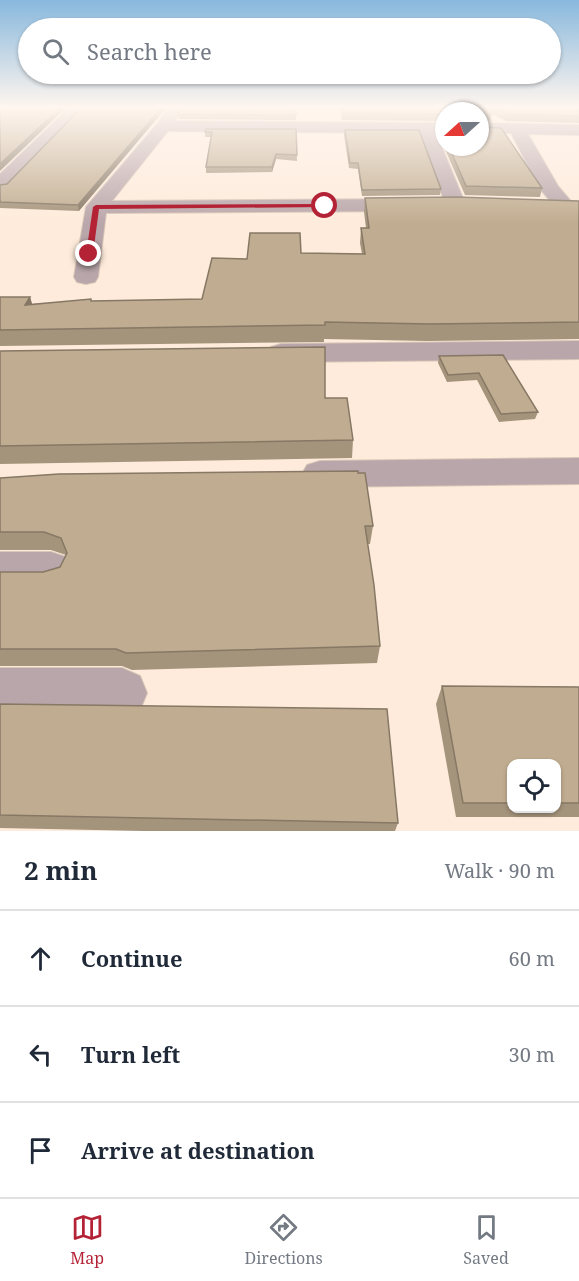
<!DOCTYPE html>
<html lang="en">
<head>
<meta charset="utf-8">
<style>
	body { margin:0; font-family:"Noto Serif",serif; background:#f6f6f7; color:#1f2937 }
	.controls { position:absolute; right:18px; bottom:18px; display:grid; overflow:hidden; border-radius:12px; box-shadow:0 2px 4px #0004 }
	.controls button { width:54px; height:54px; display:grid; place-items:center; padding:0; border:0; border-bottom:2px solid #e0e1e3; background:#fff; color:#1f2937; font:30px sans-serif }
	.compass { position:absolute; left:435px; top:102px; width:54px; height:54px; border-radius:50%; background:#fff; box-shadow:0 2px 4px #0004; rotate:249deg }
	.stop { position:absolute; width:18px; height:18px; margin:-14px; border:4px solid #b42236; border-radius:50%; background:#fff }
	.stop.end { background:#b42236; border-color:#fff; box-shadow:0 2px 6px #0008 }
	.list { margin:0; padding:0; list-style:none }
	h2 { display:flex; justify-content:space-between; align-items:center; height:78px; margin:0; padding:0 24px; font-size:26px }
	h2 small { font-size:20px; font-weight:400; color:#747a83 }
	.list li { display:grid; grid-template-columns:39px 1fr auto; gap:18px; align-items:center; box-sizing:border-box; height:96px; padding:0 24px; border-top:2px solid #e0e1e3 }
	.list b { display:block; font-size:22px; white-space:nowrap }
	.list em { font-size:20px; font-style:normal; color:#747a83 }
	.icon { flex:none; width:33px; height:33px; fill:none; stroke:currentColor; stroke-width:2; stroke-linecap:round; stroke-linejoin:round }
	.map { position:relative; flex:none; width:579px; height:831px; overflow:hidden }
	.search { position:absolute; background:#fff; box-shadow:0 2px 4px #0004; left:18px; right:18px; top:18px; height:66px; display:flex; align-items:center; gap:15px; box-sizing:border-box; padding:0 21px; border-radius:33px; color:#747a83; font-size:22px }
	.sheet { height:366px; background:#fff }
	nav { display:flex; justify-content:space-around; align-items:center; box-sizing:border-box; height:84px; border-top:2px solid #e0e1e3; background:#fff; font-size:16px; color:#747a83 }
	nav a { display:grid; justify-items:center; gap:3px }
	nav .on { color:#b42236 }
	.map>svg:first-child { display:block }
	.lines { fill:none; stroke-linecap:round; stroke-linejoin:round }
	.minor-casing { stroke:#d9c7b8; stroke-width:2 }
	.minor { fill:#b9a6aa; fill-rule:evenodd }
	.wall { fill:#a5947c; fill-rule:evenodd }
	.shaded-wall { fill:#867865 }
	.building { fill:#c0ac90; stroke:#867865; stroke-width:1.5 }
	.route { fill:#b42236 }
</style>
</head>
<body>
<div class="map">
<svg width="579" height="831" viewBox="0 0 579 831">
	<rect width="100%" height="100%" fill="#feebdb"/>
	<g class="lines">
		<g class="minor-casing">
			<path id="minor" d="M70,107H86L7,188L0,190V174Z
				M169,107H183L175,121L444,123V133H436L465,203L462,207H448L445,203L420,133L168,131L112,201L409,199L416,201L419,205L416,209L409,211L106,213L98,277L95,282L86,284L77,282L74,277L86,207L158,123Z
				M480,123L579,125V135L528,134L558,186L575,206L572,210H558L540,189L511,133H480Z
				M579,341V359L281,362L271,359L266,353L271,347L281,344Z
				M579,458V484L320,487L307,483L302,474L307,465L320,461Z
				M0,552H51L66,557L72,570L66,583L51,588H0Z
				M0,668H122L140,676L147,693L140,710L122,718H0Z"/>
		</g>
		<use href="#minor" class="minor"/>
	</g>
	<path class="wall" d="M82,107L79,211L0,208V185L7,184Z
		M296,107V120L179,119L178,114Z
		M340,107H579V123L506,121L492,114L490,121H480L444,111V121L342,120Z
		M444,127V146L439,135L441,128Z
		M296,129L297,161L276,159L272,172L206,173V167L211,137H205V132Z
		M345,130L441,189L440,195L362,196L358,169L349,168L344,135Z
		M444,147H480L542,188L540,197L465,195Z
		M365,198L579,201V339L427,341L324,339V342L0,346V297H30L32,304L92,301L202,299L247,259L301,253L362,254L360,243L361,228H366L364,212Z
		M0,351L325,398L353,440L352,458L0,464Z
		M503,355L538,412L535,419L499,422L477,380L447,382L438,363L439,356Z
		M0,478L373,526L370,544H367L380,646L377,663L132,670L122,666H0V572H43L60,567L66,555L51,550H0Z
		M442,686L579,687V817H456L436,704ZM512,764H556V808H512Z
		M0,704L398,823L395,831H143L0,828Z"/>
	<path class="shaded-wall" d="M61,107H67L0,171V164Z
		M162,107H167L79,211L78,205Z
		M276,154V159L272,172V167Z
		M30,297L35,314L25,305Z"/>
	<path class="building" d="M0,107H61L0,164Z
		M82,107H162L78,205L0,202V185L7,184Z
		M181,107H296V115L178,114Z
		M342,107H488L492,114H480V111H444V114L343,113Z
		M494,107H579V116L508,114Z
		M444,127V135L441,128Z
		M480,127L501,128L542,188L466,186L449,147H480Z
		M206,129H296L297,155L276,154L272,167H206L212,132H205Z
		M345,130H419L441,189L362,190L358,163H350Z
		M457,197L579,201V322L430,324L325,322V325L0,330V297H30L25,305L91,299V301L202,299L212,258L247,259L250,233H300L301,253L365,254L361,228H369L365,198Z
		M325,347V398H347L353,440L0,446V351Z
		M503,355L538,412L501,414L479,373L448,375L439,356Z
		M358,471V473H365L373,526H365L374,585L380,646L126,653L116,649H0V572H43L60,567L67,553L61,538L44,532H0V478L59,474Z
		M442,686L579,687V803H556V764H512V803H463Z
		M0,704L387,709L398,823L0,815Z"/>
	<linearGradient id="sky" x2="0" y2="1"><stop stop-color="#88b8dd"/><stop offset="0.48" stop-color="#fff6ef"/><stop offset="1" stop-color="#fff6ef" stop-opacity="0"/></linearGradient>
	<rect width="579" height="224" fill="url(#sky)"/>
	<path class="route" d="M325,204L327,207L99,209L93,254L89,256L86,254L93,207L96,205Z"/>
</svg>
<div class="controls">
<button><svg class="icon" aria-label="locate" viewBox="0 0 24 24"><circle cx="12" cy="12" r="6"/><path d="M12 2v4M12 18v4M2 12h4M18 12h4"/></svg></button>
</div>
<svg class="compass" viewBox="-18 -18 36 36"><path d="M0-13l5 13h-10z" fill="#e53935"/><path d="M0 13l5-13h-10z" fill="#747a83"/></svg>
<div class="stop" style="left:325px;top:206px"></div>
<div class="stop end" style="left:89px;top:254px"></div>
<div class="search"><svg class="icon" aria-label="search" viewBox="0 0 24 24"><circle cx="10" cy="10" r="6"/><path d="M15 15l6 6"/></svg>Search here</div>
</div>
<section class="sheet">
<h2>2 min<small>Walk · 90 m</small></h2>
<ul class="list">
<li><svg class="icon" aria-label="ahead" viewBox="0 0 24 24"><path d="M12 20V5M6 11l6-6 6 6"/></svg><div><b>Continue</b></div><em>60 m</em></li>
<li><svg class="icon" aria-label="left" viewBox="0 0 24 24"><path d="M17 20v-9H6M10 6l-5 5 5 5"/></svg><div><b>Turn left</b></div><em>30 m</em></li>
<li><svg class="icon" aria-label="arrive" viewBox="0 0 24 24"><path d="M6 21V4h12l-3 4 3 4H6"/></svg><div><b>Arrive at destination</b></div></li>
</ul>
</section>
<nav>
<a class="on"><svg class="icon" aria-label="map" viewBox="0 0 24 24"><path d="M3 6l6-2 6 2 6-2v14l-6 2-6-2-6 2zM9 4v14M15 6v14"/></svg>Map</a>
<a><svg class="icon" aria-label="directions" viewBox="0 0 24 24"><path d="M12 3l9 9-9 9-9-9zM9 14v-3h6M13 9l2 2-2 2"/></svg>Directions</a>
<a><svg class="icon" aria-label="saved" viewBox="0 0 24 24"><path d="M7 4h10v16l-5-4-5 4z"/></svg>Saved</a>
</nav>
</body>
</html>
